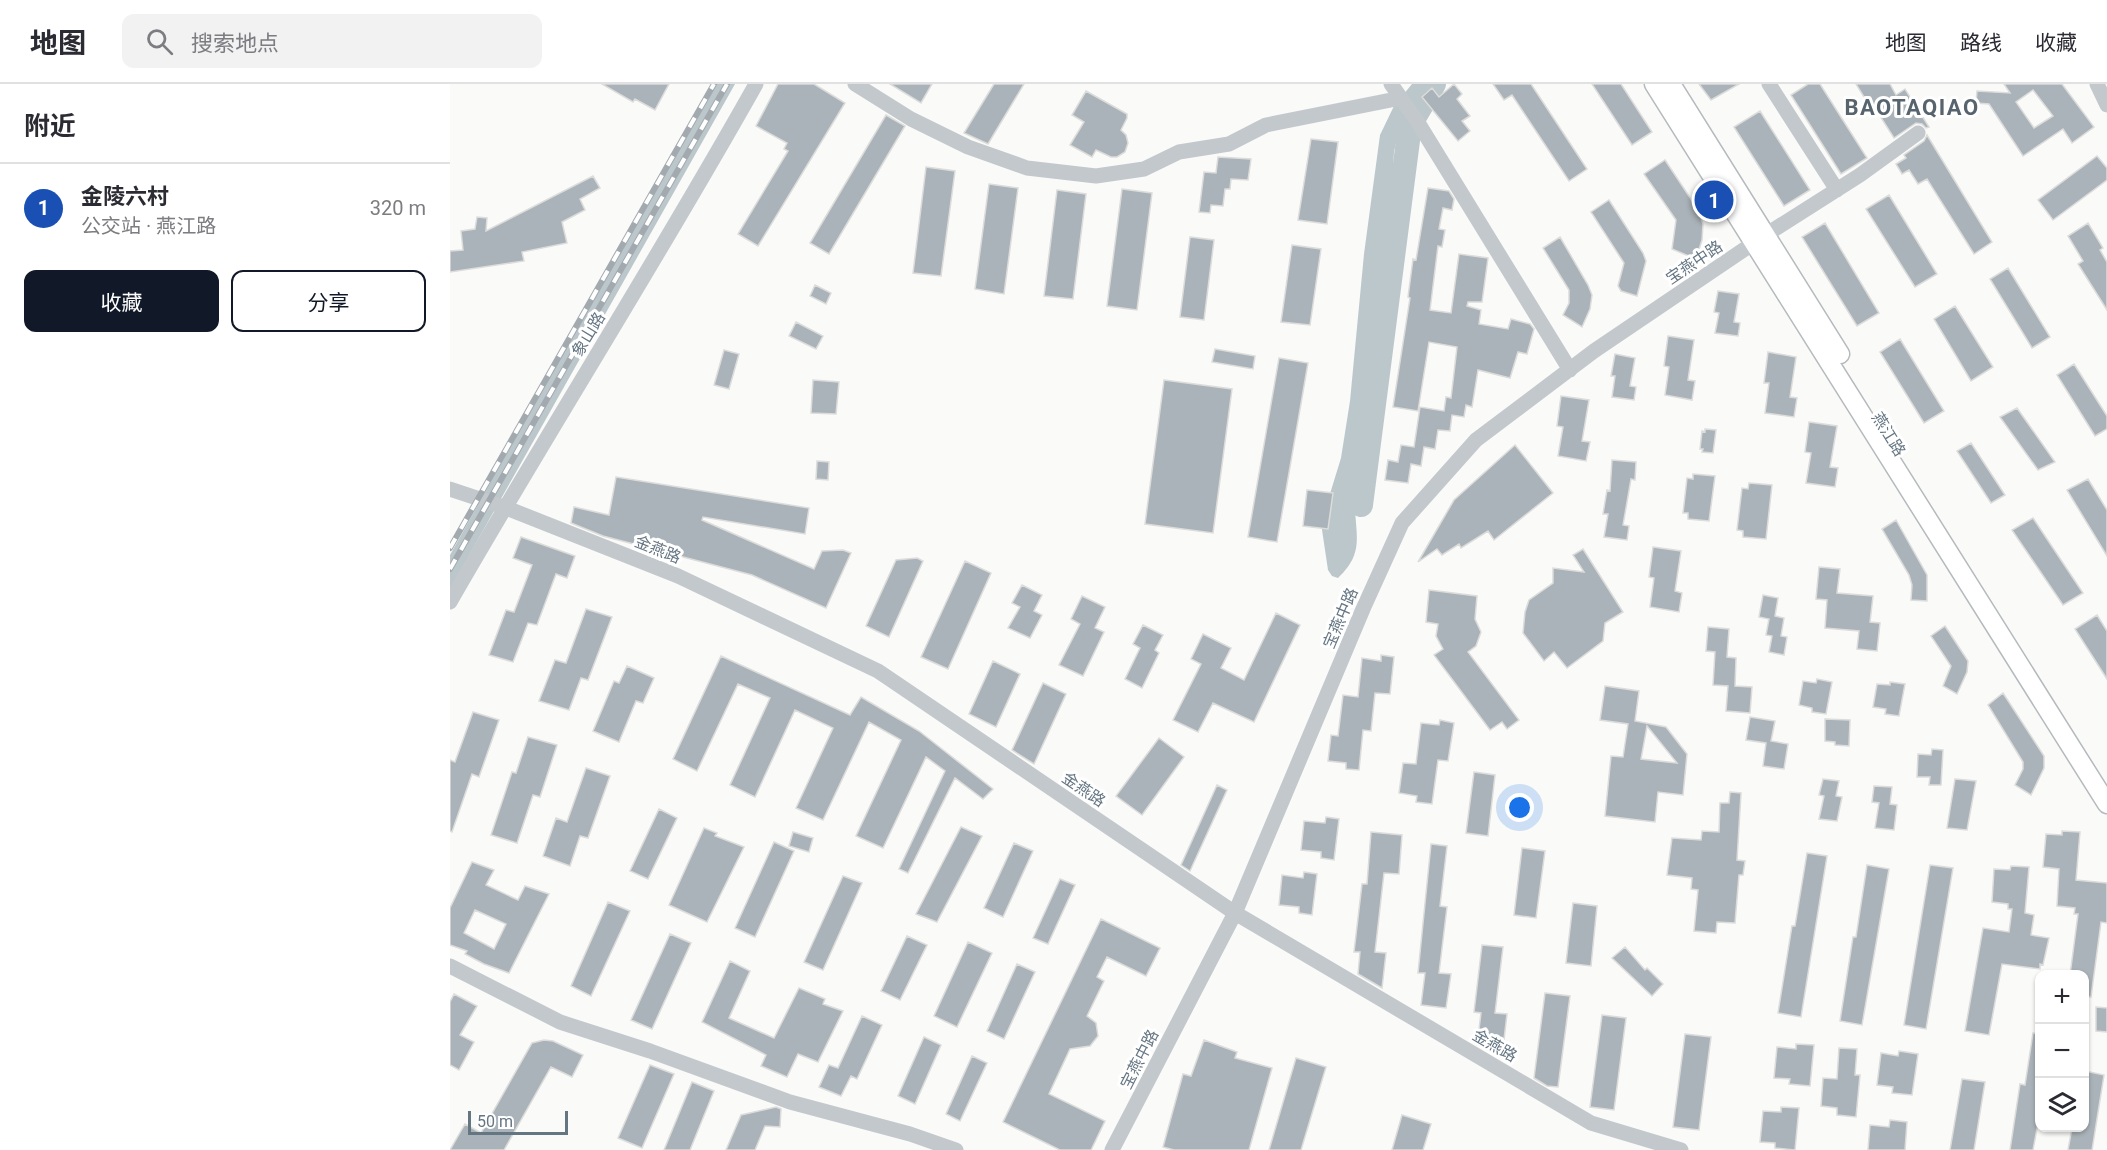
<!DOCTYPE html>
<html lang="zh">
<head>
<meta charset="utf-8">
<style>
	body { margin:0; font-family:Roboto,"Noto Sans SC",sans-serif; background:#f2f2f3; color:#2b2b33 }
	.controls { position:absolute; right:18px; bottom:18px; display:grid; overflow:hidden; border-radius:12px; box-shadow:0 2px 4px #0004 }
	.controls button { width:54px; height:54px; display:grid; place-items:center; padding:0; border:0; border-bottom:2px solid #e1e1e2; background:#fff; color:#2b2b33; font:30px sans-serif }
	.scale { position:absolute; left:18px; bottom:15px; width:100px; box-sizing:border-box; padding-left:6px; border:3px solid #657683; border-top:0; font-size:16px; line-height:21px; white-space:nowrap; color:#657683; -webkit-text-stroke:4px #fff; paint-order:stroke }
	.you { position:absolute; left:1070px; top:724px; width:21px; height:21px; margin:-15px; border:4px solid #fff; border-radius:50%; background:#1a73e8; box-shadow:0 0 0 9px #1a73e833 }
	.badge { display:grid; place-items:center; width:39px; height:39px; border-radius:50%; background:#111827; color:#fff; font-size:20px; font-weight:700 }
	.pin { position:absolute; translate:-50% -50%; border:3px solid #fff; box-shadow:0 2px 6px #0006 }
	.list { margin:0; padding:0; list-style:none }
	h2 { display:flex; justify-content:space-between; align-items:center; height:78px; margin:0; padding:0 24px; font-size:26px }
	h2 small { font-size:20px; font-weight:400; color:#7c7c81 }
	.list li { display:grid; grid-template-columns:39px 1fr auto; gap:18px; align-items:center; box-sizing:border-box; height:90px; padding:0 24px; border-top:2px solid #e1e1e2 }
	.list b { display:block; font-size:22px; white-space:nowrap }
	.list p { margin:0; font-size:20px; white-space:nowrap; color:#7c7c81 }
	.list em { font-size:20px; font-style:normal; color:#7c7c81 }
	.actions { display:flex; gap:12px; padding:18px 24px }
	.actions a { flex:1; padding:14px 0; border:2px solid #111827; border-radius:12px; text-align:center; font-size:21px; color:#111827 }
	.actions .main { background:#111827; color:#fff }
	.icon { flex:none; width:33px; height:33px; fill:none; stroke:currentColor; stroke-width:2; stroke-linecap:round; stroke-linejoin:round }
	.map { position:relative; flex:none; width:1657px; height:1066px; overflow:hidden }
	header { display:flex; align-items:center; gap:36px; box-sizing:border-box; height:84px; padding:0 30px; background:#fff; border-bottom:2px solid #e1e1e2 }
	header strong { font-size:28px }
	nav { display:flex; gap:33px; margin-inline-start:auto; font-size:21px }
	.search { width:420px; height:54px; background:#f2f2f3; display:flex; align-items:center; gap:15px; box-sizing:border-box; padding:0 21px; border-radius:12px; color:#7c7c81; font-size:22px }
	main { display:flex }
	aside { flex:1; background:#fff }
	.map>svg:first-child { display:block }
	.water { fill:#bbc7cb }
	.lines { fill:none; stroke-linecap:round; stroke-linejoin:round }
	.river { stroke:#bbc7cb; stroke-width:24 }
	.building { fill:#aab3b9; stroke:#dcdcda; stroke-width:1.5; fill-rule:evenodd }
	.major-casing { stroke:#b5babe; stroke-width:21 }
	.minor { stroke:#c3c8cc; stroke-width:15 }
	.major { stroke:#fff; stroke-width:18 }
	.rail-casing { stroke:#a2aab0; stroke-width:6 }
	.rail { stroke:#fff; stroke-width:4; stroke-dasharray:11; stroke-linecap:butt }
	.labels { text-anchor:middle; stroke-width:6; stroke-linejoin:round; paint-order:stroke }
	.street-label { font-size:16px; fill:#657683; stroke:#fff }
	.district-label { font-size:22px; font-weight:bold; letter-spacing:1.5px; fill:#57646e; stroke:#fff }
</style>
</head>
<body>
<header>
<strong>地图</strong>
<div class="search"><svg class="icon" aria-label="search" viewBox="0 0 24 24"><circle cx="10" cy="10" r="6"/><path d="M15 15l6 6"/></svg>搜索地点</div>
<nav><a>地图</a><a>路线</a><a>收藏</a></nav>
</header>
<main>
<aside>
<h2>附近<small></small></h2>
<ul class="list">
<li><span class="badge" style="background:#1a4fb4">1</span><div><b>金陵六村</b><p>公交站 · 燕江路</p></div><em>320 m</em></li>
</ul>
<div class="actions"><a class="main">收藏</a><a>分享</a></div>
</aside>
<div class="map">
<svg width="1657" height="1066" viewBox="0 0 1657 1066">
	<rect width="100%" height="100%" fill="#fafaf8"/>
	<path class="water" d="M263,0H285L0,505V471Z
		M962,0H988L962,25L956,34L948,50L944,68L937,174L905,426C907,456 912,471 888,494L882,492L878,486L871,439L891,374L900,317L914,170L930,51L944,22Z"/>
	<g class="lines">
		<path class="river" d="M911,421L960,41L984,0"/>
	</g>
	<path class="building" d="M152,0H219L205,26L185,15L183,18Z
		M328,0H364L395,19L308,162L288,150L338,67L334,65L337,59L306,42Z
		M440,0H482L471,19Z
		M544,0H574L538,60L514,49Z
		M1004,0L1012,10L1007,15L1020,32L1012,37L1020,47L1008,57L972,13L982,4L989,13Z
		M1043,0H1081L1137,85L1119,97L1062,11L1054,16Z
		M1142,0H1171L1202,48L1182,61Z
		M1249,0H1289L1261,16Z
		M1358,0H1370L1417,74L1391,90L1341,11Z
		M1406,0H1440L1446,11L1455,5L1479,43L1476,44L1472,40L1466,39L1444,54L1425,24L1422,26Z
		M1554,0H1612L1644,43L1622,59L1613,45L1573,72L1539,20L1526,19L1527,7L1560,9ZM1583,6L1603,32L1584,44L1566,18Z
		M636,7L677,30V34L671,46L676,51L678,59L675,68L667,73H661L646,66L642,73L620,61L634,38L622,31Z
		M1310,27L1360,106L1334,122L1284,43Z
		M436,31L455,42L379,170L360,159Z
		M1477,51L1542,158L1524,170L1477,95L1468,100L1459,86L1452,90L1446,80L1456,74L1454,71L1474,57Z
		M861,55L888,58L877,140L848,136Z
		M1647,72L1657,84V96L1603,136L1588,116Z
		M768,73L801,75L798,96L781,95L780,105H775L773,122L761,121L760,129L749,128L754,88L766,89Z
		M1215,76L1249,127L1253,140L1252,156L1246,175L1222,165L1226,136L1194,90Z
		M476,83L505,87L491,192L463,189Z
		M143,92L150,104L130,115L135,126L112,138L117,159L72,168L74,177L0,188V167L13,166L11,147L25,145L27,133L37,134L36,147Z
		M539,100L568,104L554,210L525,205Z
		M978,104L999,107L1004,115L1002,126L993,124L989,145L995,146L992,163L988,162L980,226L1001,229L1009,170L1038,174L1032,218H1018L1017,222L1031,226L1029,240L1058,245L1061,235L1080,240L1084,245L1077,270L1068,268L1060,294L1028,286L1022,323L1016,321L1014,333L1002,331L1000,347L988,346L985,365L974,363L971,382L961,380L958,399L935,396L938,376L948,378L951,361L964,363L970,323L994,327L996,313L1001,314L1007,263L979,258L968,327L943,323L960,214L958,213L963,175L966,176Z
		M672,105L702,109L687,226L657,222Z
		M607,106L636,110L623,215L594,212Z
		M1439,111L1487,190L1465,203L1416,125Z
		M1159,116L1193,169L1196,177L1187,212L1171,207L1168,202L1174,179L1141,128Z
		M1375,139L1429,229L1407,242L1352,153Z
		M1638,139L1653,164L1650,166L1657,178V226L1628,180L1633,177L1618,152Z
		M740,153L764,156L754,236L730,233Z
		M1110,153L1138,201L1142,211L1140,225L1132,243L1113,231L1119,219V206L1093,164Z
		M842,161L871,165L860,241L831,238Z
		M1558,184L1600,253L1582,264L1540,195Z
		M365,201L381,209L376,220L360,212Z
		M1268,207L1289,210L1284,238L1290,239L1288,252L1265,249L1269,229L1264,228Z
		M1505,222L1543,283L1521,297L1484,235Z
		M346,238L373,252L366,265L339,252Z
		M1218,252L1244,256L1238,296L1245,297L1242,316L1215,311L1219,283L1214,282Z
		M1450,255L1494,327L1474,339L1430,268Z
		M765,265L805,272L803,285L762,278Z
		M274,266L289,270L279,305L264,301Z
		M1318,268L1346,273L1340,313L1347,314L1344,333L1315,329L1319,299H1314Z
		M1165,270L1185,274L1180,302L1186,303L1184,316L1162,313L1165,292H1161Z
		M829,274L858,279L827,458L798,453Z
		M1624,280L1657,332V345L1645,352L1607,291Z
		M363,296L389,298L386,330L361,329Z
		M714,296L782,305L763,449L695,440Z
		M1111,312L1139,316L1132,357L1140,358L1136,377L1108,372L1113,343L1107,342Z
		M1567,324L1605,378L1588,386L1550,333Z
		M1359,338L1387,342L1380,383L1388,384L1385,403L1356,399L1361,369L1355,368Z
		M1255,345L1266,346L1263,369L1252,368L1253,365H1250L1252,347L1255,348Z
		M1521,359L1555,411L1541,419L1507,367Z
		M1065,361L1103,409L1044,456L1038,447L1011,464L1009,460L992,471L987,465L968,478L1004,416Z
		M1162,376L1186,378L1185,396L1181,395L1173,441L1179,442L1177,456L1154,453L1158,430H1153L1157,406L1160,407Z
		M367,377L379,378L378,396L366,395Z
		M1243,390L1265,392L1259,437L1238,435V429H1233L1237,394L1243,395Z
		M166,393L359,424L355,450L253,433L252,436L364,485L372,467L393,466L401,469L376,524L302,491L153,452L121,439L124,423L159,431Z
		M1638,395L1657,426V472L1617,406Z
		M1299,399L1322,401L1316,455L1293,453V447L1287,446L1292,404L1298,405Z
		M857,406L883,409L878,445L853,442Z
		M1583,434L1633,509L1613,521L1562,446Z
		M1446,436L1477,491V517L1461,516L1462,501L1459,491L1432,445Z
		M71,453L125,472L117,494L106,490L87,541L78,539L63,578L39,571L56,526L64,528L82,481L63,474Z
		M1203,463L1231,467L1225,507L1232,509L1229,528L1200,523L1204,494L1199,493Z
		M1133,465L1173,528L1155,539L1153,557L1117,584L1104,568L1094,577L1073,549L1075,528L1079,516L1103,499V484L1134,488L1123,471Z
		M467,474L473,477L439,553L416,542L446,476Z
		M515,477L541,489L498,585L471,573Z
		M1369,483L1390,485L1387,509L1423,512L1420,538L1430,539L1427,567L1407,565L1409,547L1375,544L1377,516L1366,515Z
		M572,501L592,511L584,527L592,531L580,554L558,544L570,523L562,519Z
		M979,506L1027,512L1025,535L1031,548L1026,562L1018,568L1069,636L1057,645L1052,638L1040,646L984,571L993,565L986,552L988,540L976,538Z
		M1313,511L1328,514L1325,532L1334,534L1331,552L1337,553L1334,571L1319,568L1322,552L1316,551L1319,535L1309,533Z
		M632,512L655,523L645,544L654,548L633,592L609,581L630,540L621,535Z
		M136,525L162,533L138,596L131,594L119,626L89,617L105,576L116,579Z
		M826,529L850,541L804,638L763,619L748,648L723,636L751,580L741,575L753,550L781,564L771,584L794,596Z
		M1647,531L1657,547V595L1625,545Z
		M693,541L713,551L705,566L709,569L692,604L675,595L690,564L683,560Z
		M1495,542L1518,577L1517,588L1507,610L1493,602L1501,582L1481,552Z
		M1258,543L1279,545L1277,573L1286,574L1285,602L1302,603L1300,629L1276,627L1278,602L1263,601L1265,568L1256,567Z
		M931,571L944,573L940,610L925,609L921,647L913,646L909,686L896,685V679L878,677L881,651L888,652L893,611L908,613L912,574L931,577Z
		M271,572L400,631L411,613L469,647L543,705L533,715L505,694L458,789L449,785L495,687L476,673L433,764L406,752L451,656L419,638L373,736L346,724L383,644L345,626L305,713L280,701L320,614L288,600L247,687L223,675Z
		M543,577L570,590L546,643L519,630Z
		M177,582L204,594L193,619L186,617L169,658L143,647L164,597L169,599Z
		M1367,595L1382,598L1376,630L1362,628V624L1349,621L1353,597L1366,599Z
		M1440,598L1455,600L1449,632L1435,630L1436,625L1423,623L1427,600L1440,601Z
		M593,599L616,610L584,680L562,666Z
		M1155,602L1189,607L1185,637L1216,643L1237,670L1233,711L1208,708L1205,738L1155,732L1161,672L1173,673L1178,640L1150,636ZM1197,642L1227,679L1191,675Z
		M1553,609L1594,672V684L1581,711L1565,701L1573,685V678L1538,621Z
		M23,628L49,636L29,693L22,690L2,748L0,747V676L5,678Z
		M1300,633L1325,637L1321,657L1338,660L1334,685L1313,682L1316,659L1296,656Z
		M1375,635L1400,636L1399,662L1385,661V658L1375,657Z
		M990,636L1004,639L998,677L988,676L982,720L966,718L967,712L949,709L953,679L966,680L971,639L989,641Z
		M78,653L107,661L90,713L83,711L67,759L41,751L62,688L66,689Z
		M709,654L734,673L692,731L666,712Z
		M1482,665L1493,666L1491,701H1479L1480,693H1467L1468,670L1481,671Z
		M136,684L160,692L138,754L130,752L120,782L93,772L106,734L117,738Z
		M1024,688L1045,691L1038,752L1016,749Z
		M1373,695L1389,697L1386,712L1392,713L1387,737L1369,735L1374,712L1369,711Z
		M1505,695L1526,697L1517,746L1497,744Z
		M767,701L777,706L740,787L731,781Z
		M1424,702L1442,703L1440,720L1447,721L1444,746L1425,744L1429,719L1422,718Z
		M1280,708L1291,709L1287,776L1295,777L1293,791H1289L1285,839L1267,838L1266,849L1244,847L1248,806L1241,805L1242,794L1217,791L1222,754L1251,756L1252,747L1269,748L1270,719H1279Z
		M209,725L227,734L198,795L180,787Z
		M876,733L889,735L884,776L871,774V768L851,766L854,737L875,739Z
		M511,743L532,752L487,838L466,830Z
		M254,744L267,749L265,752L294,763L257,838L219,821Z
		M1612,747L1630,748L1626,796L1657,799V839L1651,838L1641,913H1635V891H1620L1628,830H1624L1625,824L1607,822L1609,785L1593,783L1596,750L1612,751Z
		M343,748L363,754L359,768L339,762Z
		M921,748L952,751L949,790L934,789L925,868L936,869L932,904L908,890L910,868H904L912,800H917Z
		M324,758L344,767L305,853L285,844Z
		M564,759L583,767L553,833L534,824Z
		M981,760L997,762L990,822L997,823L989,889L1001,890L996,924L971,921L975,889H968Z
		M1072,764L1095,767L1086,834L1064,831Z
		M1357,769L1377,772L1351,933L1328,929L1342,842H1345Z
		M22,778L44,786L36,801L68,816L75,802L99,810L59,889L34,880L15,870L17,867L0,861V824ZM25,826L56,840L44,865L14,849Z
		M1417,781L1439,785L1412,941L1390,937L1403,853H1406Z
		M1480,781L1503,784L1476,945L1454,941Z
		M1561,782L1579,783L1575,829L1584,831L1581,851L1599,854L1593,881L1590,880V885L1552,880L1539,951L1515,947L1533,844L1559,848L1562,825H1558V820L1542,818L1544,785L1560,786Z
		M854,788L867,790L862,831L849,829V823L829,821L832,791L853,794Z
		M393,792L412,799L373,886L354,878Z
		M610,795L625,801L598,860L583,854Z
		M158,818L180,827L141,912L121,902Z
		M1123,819L1147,822L1141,882L1116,879Z
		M651,835L710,864L696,892L657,873L647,893L654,897L637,932L646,939L648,952L640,962L620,965L599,1010L655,1037L641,1066H610L553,1038Z
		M220,850L241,859L202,945L181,936Z
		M457,852L477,861L450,916L431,907Z
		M518,858L542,869L507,943L484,932Z
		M1032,861L1053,863L1045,929L1057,930L1053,964L1027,961L1031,929L1024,928Z
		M1175,863L1195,886L1197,884L1213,900L1202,912L1162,874Z
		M280,877L300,887L279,934L324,954L349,904L375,915L373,920L393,927L368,978L348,970L337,993L311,982L316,971L252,938Z
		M567,880L585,888L554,955L537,947Z
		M1095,909L1120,912L1108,1003L1097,1002L1084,994Z
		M4,910L27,922L10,951L24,958L9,986L0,981V918Z
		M1646,923L1657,924V948L1646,947Z
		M1152,931L1176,934L1164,1026L1140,1023Z
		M412,932L432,941L407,995L401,992L391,1012L369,1003L379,981L388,984Z
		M1583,949L1590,950V1029L1583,1066H1560L1570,1000L1575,1001Z
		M1235,950L1261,953L1249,1046L1223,1043Z
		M474,953L491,961L465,1020L448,1012Z
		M94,956L103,957L133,971L122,993L101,983L54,1066H0L15,1040L31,1049L82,959Z
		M754,956L787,968L785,974L822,984L799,1066H724L713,1063L733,990L741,992Z
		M1346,960L1364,961L1360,1002L1339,1000L1340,995L1324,994L1327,963L1346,965Z
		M1389,964L1407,965L1405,991H1410L1406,1033L1387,1031V1024L1371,1022L1373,994L1387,995Z
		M1449,967L1468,970L1462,1011L1442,1009L1443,1003L1427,1001L1431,969L1448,972Z
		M522,972L537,979L510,1037L496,1030Z
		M846,974L876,983L851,1066H819Z
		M200,981L224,990L192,1064L168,1054Z
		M1635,987L1654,991L1642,1066H1618L1622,1044H1635Z
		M1512,995L1535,998L1524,1066H1500Z
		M242,998L264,1007L240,1066H214Z
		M326,1023L331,1025L330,1043L315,1042L305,1066H276L291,1031Z
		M1331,1023L1349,1024L1345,1066L1325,1064V1059L1310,1058L1313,1027L1331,1028Z
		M952,1031L981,1040L973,1066H942Z
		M1440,1036L1457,1038L1455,1066H1418L1420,1041L1439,1043Z"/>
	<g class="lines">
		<g class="major-casing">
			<path id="major" d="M1204,0C1357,239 1504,481 1657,720
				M1221,0L1390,270"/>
		</g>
		<path class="minor" d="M405,0L461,35L518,63L577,84L646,92L694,85L729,68L779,60L816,41L951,14
			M941,0L967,37L1120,286
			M1319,0L1387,106
			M1647,0L1657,21
			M0,405L54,423L228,492L428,587L785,829L1141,1039L1231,1066
			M0,518C100,344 208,175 306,0
			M0,882L110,938L200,967L340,1018L460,1050L506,1066
			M662,1066L785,829L913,525L952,439L1026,356L1144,267L1317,150L1410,91L1468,49"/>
		<use href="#major" class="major"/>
		<g class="rail-casing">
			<path id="rail" d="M0,464L264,0
				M0,485L277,0"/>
		</g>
		<use href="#rail" class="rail"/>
	</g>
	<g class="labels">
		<g class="street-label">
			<text transform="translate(1244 178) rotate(-34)" y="6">宝燕中路</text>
			<text transform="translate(138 250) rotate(-59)" y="6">象山路</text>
			<text transform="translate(1439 350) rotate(58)" y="6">燕江路</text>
			<text transform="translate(208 465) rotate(22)" y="6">金燕路</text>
			<text transform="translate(890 534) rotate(-67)" y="6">宝燕中路</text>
			<text transform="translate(634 705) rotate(34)" y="6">金燕路</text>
			<text transform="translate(1045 961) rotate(30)" y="6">金燕路</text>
			<text transform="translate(689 975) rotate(-63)" y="6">宝燕中路</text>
		</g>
		<g class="district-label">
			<text x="1462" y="31">BAOTAQIAO</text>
		</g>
	</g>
</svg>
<div class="controls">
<button>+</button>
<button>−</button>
<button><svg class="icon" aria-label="layers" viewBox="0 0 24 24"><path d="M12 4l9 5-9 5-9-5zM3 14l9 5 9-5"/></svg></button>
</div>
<div class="scale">50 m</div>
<div class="you"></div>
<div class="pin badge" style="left:1264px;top:116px;background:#1a4fb4">1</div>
</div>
</main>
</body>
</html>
